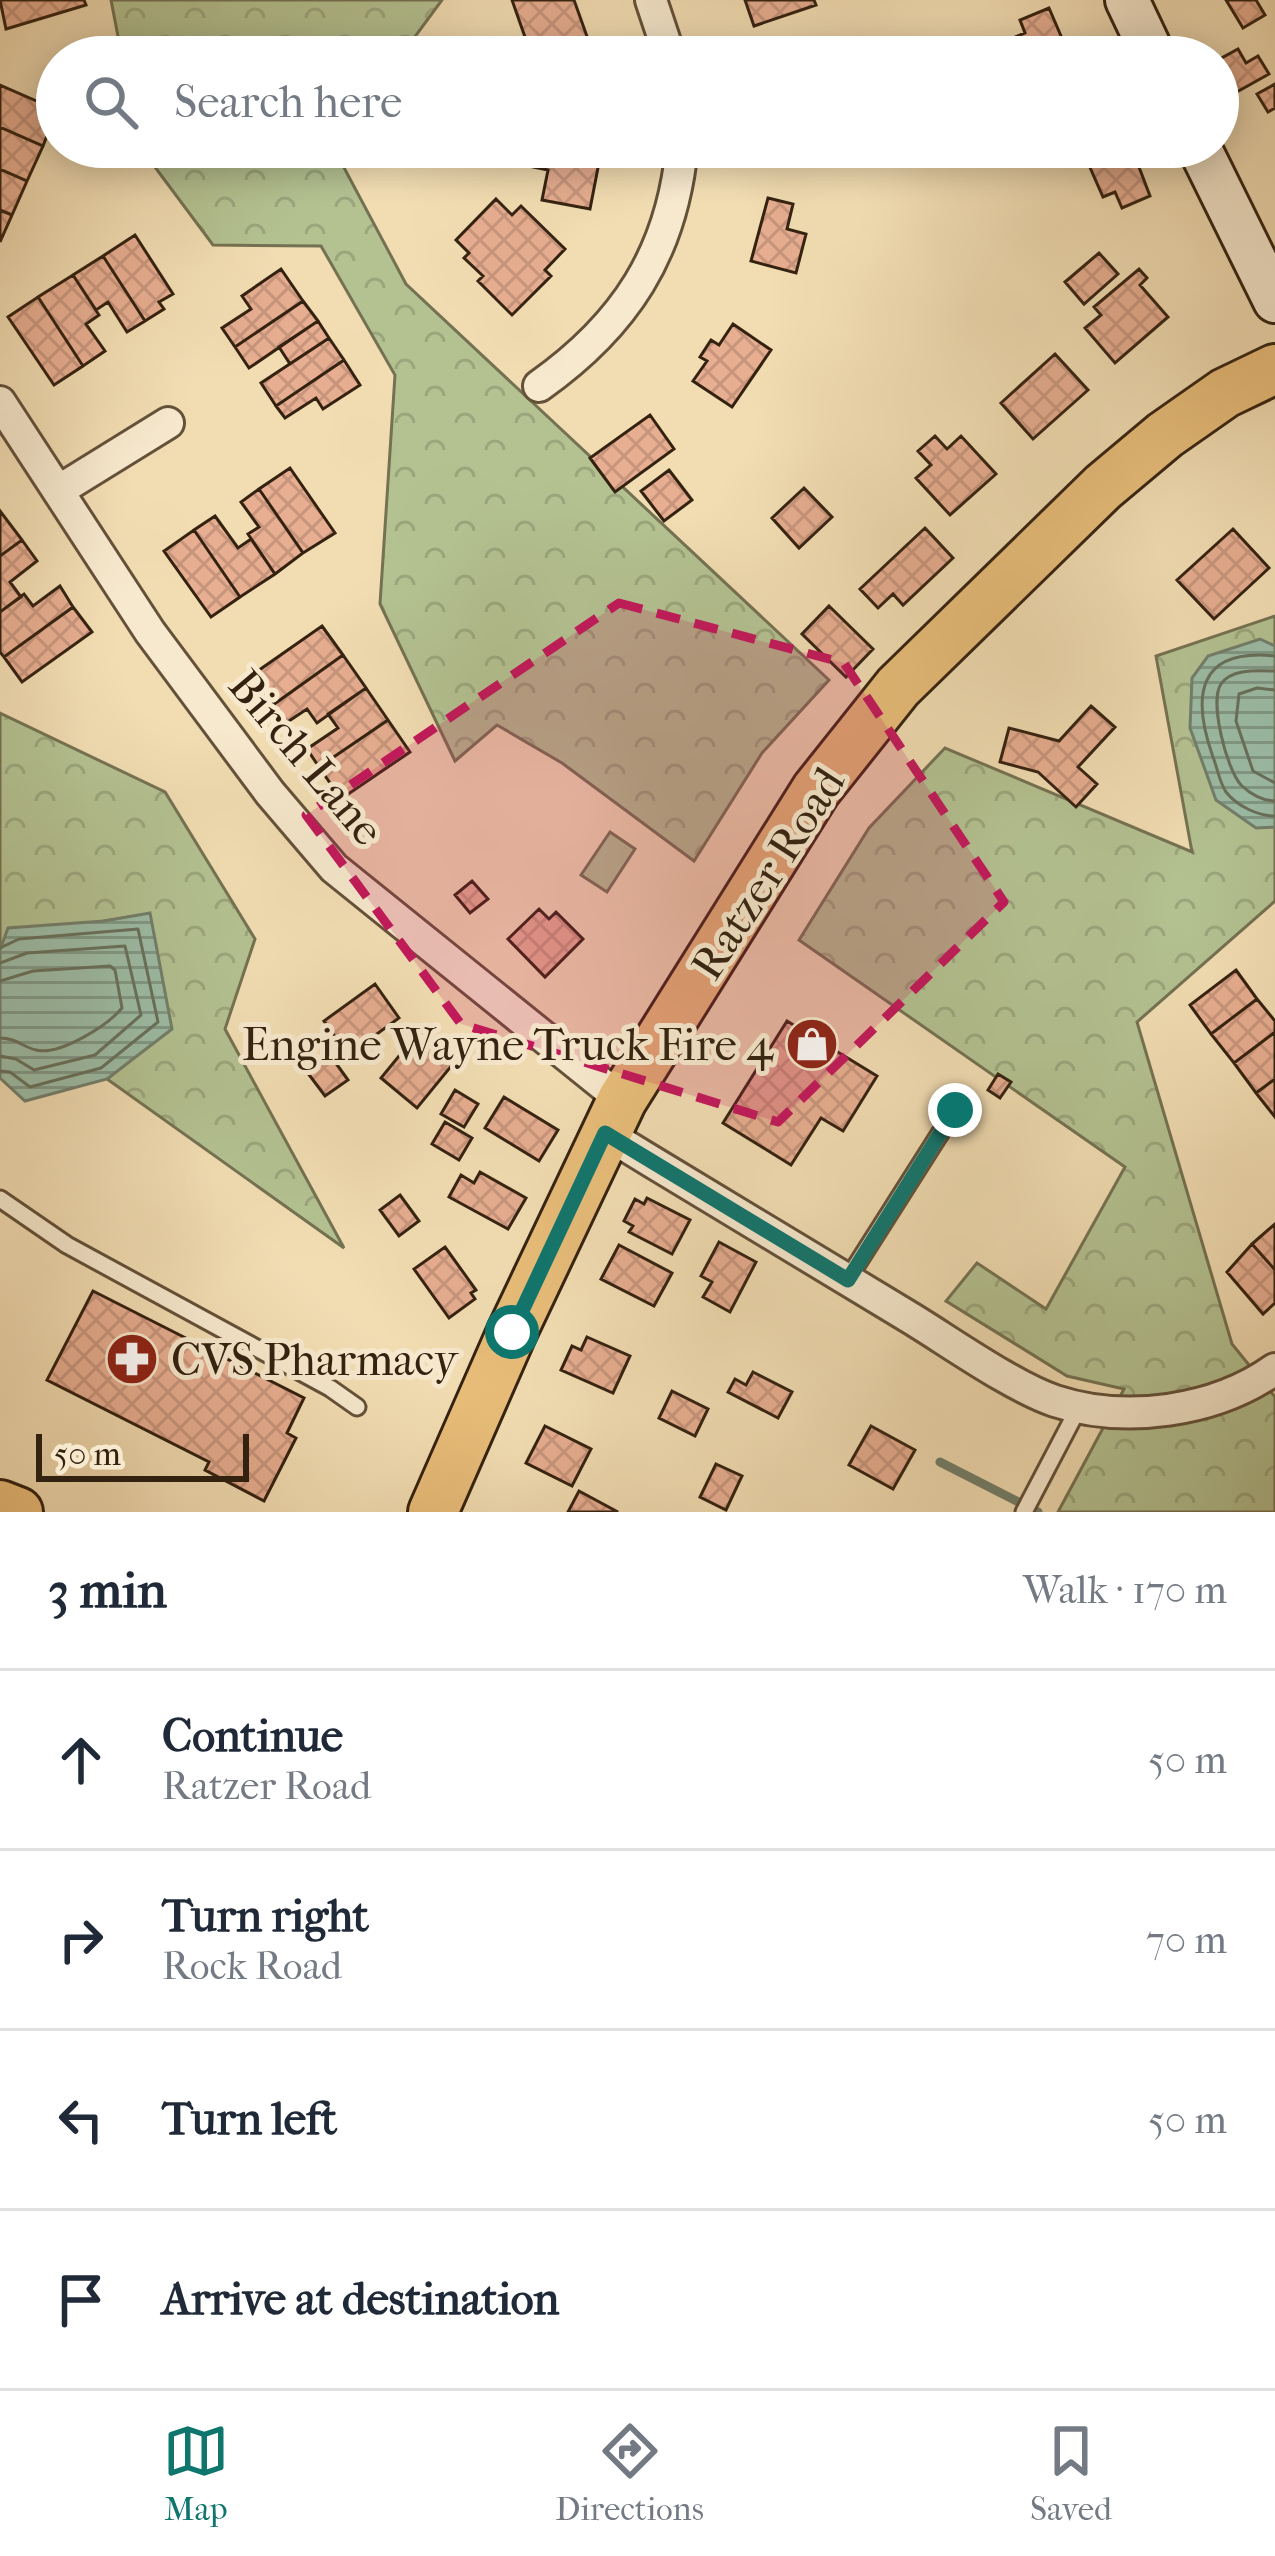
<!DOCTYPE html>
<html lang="en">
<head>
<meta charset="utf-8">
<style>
	body { margin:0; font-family:"IM FELL French Canon",serif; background:#f2f2f3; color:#1f2937 }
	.scale { position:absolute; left:36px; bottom:30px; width:213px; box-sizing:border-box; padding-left:12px; border:6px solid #342211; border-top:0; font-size:33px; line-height:42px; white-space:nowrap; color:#342211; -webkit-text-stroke:9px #f7e9ce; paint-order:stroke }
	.stop { position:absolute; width:36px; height:36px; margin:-27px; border:9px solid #0f766e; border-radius:50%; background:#fff }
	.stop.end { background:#0f766e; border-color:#fff; box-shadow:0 3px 12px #0008 }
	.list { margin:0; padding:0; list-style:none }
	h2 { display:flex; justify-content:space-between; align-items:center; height:156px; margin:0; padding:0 48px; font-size:51px }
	h2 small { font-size:39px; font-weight:400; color:#747a83 }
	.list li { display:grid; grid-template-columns:78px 1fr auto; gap:36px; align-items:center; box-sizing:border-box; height:180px; padding:0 48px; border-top:3px solid #e0e1e3 }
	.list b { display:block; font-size:45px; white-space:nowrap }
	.list p { margin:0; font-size:39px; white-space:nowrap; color:#747a83 }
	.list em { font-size:39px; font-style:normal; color:#747a83 }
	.icon { flex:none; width:66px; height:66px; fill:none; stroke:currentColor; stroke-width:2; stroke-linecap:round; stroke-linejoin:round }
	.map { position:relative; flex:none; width:1275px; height:1512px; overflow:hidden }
	.search { position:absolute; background:#fff; box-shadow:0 6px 30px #0003; left:36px; right:36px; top:36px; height:132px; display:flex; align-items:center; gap:30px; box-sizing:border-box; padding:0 42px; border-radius:66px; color:#747a83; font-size:45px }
	.sheet { height:876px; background:#fff }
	nav { display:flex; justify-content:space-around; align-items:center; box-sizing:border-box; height:168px; border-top:3px solid #e0e1e3; background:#fff; font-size:33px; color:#747a83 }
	nav a { display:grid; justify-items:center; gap:6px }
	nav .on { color:#0f766e }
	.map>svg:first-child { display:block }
	.green { fill:#b4c292; stroke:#747252; stroke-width:3 }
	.forest { fill:url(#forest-crowns); stroke:#747252; stroke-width:3 }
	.water { fill:url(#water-rules); stroke:#727f6b; stroke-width:3 }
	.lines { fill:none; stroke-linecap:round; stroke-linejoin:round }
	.shore { stroke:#68705c; stroke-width:3 }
	.stream { stroke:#727f6b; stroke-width:9 }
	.building { fill:url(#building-cross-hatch); stroke:#342211; stroke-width:3 }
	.lane-casing { stroke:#64513a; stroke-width:21 }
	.street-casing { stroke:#64513a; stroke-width:36 }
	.secondary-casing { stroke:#342211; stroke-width:48 }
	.primary-casing { stroke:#342211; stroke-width:54 }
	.lane { stroke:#f7e9ce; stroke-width:15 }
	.street { stroke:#f7e9ce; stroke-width:30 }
	.secondary { stroke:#f7e9ce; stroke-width:42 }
	.primary { stroke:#e9be7a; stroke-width:48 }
	.route { stroke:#0f766e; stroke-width:15 }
	.marked { fill:#c2185b; fill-opacity:0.2; stroke:#c2185b; stroke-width:9; stroke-dasharray:24 15; stroke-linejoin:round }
	.labels { text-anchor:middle; stroke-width:10; stroke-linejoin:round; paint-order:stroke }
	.street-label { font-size:45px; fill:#342211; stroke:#f7e9ce }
	.poi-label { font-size:45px; fill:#342211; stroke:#f7e9ce; text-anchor:end }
</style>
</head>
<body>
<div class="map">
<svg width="1275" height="1512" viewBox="0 0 1275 1512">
	<defs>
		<pattern id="forest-crowns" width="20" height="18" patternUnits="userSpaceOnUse" patternTransform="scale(3)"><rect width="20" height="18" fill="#b4c292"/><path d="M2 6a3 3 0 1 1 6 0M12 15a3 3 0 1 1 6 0" fill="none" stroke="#9ba67d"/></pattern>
		<pattern id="water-rules" width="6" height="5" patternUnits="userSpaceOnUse" patternTransform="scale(3)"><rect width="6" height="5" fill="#9cbda7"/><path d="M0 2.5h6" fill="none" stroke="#809987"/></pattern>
		<pattern id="building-cross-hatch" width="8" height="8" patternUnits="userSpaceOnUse" patternTransform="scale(3)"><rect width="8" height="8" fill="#e7ae91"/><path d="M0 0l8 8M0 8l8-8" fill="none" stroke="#c7957c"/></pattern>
	</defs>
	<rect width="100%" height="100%" fill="#f2ddb3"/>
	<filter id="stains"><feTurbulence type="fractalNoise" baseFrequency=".00167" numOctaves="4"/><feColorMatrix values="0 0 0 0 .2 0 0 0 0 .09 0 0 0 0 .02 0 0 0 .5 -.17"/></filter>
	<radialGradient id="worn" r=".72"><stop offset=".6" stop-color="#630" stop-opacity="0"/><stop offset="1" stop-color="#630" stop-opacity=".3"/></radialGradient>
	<path class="green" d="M610,832L635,849L607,892L581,875Z"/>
	<path class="forest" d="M111,0H442L400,57H122Z
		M140,147H333L406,284L829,680L762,753L694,861L562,763L497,725L455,761L380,604L395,375L321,246L213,245Z
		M1275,616V901L1137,1022L1232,1344L1275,1397V1512H1058L1124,1389L1067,1376L946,1301L977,1263L1046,1309L1125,1167L799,940L869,828L945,748L1192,852L1156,656Z
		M0,713L165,792L255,939L225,1029L344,1248L107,1079L171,1029L149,914L104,921L0,950Z"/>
	<path class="water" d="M1260,639L1275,646V827L1256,828L1216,800L1190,728L1192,678L1208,656Z
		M150,913L172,1029L107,1079L25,1101L0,1078V950L8,928L104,921Z"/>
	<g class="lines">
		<path class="shore" d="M1275,656C1198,648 1191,695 1213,757C1217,767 1220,784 1226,792C1237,806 1258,816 1275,816
			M1275,671C1259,671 1232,668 1221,684C1209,702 1227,770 1241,785C1250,794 1263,801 1275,801
			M1275,690L1257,688L1239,694L1236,721L1253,771L1275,783
			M0,948L19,939L138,929L158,1022L101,1068L30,1087L10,1072L0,1071
			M0,963L27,953L125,946L141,1015L95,1055L34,1070L16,1059L0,1056
			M0,981L33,971L110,966L115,970L122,1008C108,1025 60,1056 36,1050C23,1047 16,1038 0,1038"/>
		<path class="stream" d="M940,1462L1038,1512"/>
	</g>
	<path class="building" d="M0,0H84L86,5L6,29Z
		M512,0H574L589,42L549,57H532Z
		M745,0H814L816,5L754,26Z
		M1226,0H1256L1265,15L1243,28Z
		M1049,8L1070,57H1016L1008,40L1025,33L1020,20Z
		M1238,49L1246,63L1258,56L1269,74L1226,98L1218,84V60Z
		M1275,84V108L1268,112L1257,94Z
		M0,85L57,110L43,146L0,127Z
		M0,127L43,146L27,181L0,169Z
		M522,147H602L590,209L542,200L548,170L519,164Z
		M1081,147H1125L1129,156L1134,154L1150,196L1122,208L1115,192L1103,197Z
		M0,169L27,181L12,215L0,210Z
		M768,198L793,204L787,229L806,234L796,273L751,261Z
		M496,199L512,215L521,206L565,249L545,270L551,276L512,315L478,281L483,276L464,258L469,253L456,240Z
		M0,210L12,215L0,242Z
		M135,235L173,294L159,302L164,309L145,321L103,256Z
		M1099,253L1118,274L1084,304L1065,282Z
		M103,256L145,321L127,332L108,302L96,310L73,275Z
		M281,269L303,301L235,347L222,328L251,309L242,296Z
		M1139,269L1147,278L1140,285L1168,317L1115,363L1085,328L1101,315L1094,307Z
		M73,275L99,315L86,324L105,351L83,366L38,297Z
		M38,297L83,366L54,385L8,317Z
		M303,301L318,321L249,368L235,347Z
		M318,321L329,338L290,364L279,347Z
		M733,324L771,350L732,407L693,381L707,361L700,357L711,340L719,345Z
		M329,338L344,360L276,406L261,383Z
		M1055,354L1088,390L1033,439L1001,403Z
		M344,360L360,385L323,409L316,398L285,418L276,406Z
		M650,415L674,449L615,492L590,458Z
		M935,436L947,449L961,436L996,474L950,515L916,478L931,465L918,451Z
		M290,468L335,533L303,553L259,489Z
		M669,470L692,500L664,521L641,491Z
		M804,488L832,517L799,548L772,518Z
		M259,489L303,553L275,574L248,534L259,527L241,502Z
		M0,511L22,540L0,556Z
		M215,516L238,548L251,539L275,574L240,597L194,530Z
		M925,528L953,558L903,605L893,594L878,608L860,589Z
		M1233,529L1269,568L1214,619L1177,580Z
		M194,530L240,597L211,617L164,551Z
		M22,540L37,561L10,582L21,597L0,612V556Z
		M60,586L73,607L4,657L0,652V612L24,594L33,606Z
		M829,606L873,649L846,677L802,634Z
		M73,607L92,632L22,682L4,657Z
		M322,626L343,655L273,705L252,675Z
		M343,655L366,688L317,723L307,709L286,723L273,705Z
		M366,688L388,720L319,767L307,749L338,728L328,714Z
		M1091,706L1115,727L1078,767L1097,784L1076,807L1038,772L1000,762L1009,728L1059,741Z
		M388,720L410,752L341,799L319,767Z
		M472,881L488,899L470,913L455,895Z
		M539,909L549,919L556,912L583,939L545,977L508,939Z
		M1236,970L1257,999L1211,1034L1190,1005Z
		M375,984L399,1018L348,1055L324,1021Z
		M1257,999L1275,1021V1032L1234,1063L1211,1034Z
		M787,1021L877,1076L843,1131L821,1118L791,1165L723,1123Z
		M421,1029L457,1059L417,1108L381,1078Z
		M1275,1032V1079L1256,1093L1234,1063Z
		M330,1055L348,1080L325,1096L307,1072Z
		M998,1074L1011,1082L1000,1098L988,1090Z
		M1275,1079V1117L1256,1093Z
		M455,1090L478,1104L464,1127L441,1114Z
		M504,1097L558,1130L539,1161L485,1128Z
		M445,1122L472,1138L459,1160L432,1144Z
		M480,1172L526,1198L508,1229L449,1197L461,1175L474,1183Z
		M400,1195L419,1221L399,1236L380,1210Z
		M647,1198L690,1220L672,1254L629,1232L633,1226L624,1221L635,1199L644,1204Z
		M1275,1224V1270L1252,1244Z
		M719,1242L756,1262L730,1312L703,1297L712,1282L701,1276Z
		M1252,1244L1275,1270V1303L1263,1314L1227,1272Z
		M619,1245L672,1273L654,1306L601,1279Z
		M445,1247L476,1290L471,1293L475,1299L449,1318L414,1269Z
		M93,1291L304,1398L287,1433L296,1438L264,1501L205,1470L209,1462L47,1380Z
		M587,1337L630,1356L613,1393L561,1370L572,1346L581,1350Z
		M753,1372L792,1392L778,1418L728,1392L735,1379L746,1385Z
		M672,1391L708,1409L695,1436L659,1418Z
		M545,1426L591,1449L572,1486L526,1463Z
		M871,1426L915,1450L893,1489L849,1465Z
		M716,1464L742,1476L726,1510L700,1497Z
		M579,1491L618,1512H568Z"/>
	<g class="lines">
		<g class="lane-casing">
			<path id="lane" d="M0,1199L67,1245L330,1388L357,1407
				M847,1280L955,1110
				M1024,1512L1080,1405"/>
		</g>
		<g class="street-casing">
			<path id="street" d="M651,0L670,57
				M539,386C625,325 672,253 682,147
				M0,402L150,632L270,793L334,868L622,1100
				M58,491L168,423
				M605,1133C704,1194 804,1253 904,1314C946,1339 1011,1386 1055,1401C1125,1424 1215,1412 1275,1369"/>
		</g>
		<g class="secondary-casing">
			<path id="secondary" d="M1127,0L1154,57
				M1199,147L1275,301"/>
		</g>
		<g class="primary-casing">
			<path id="primary" d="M0,1505L18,1512
				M433,1512L512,1332L622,1100L816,790L898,687L1103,487L1165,435L1225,393L1275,369"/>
		</g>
		<use href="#lane" class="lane"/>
		<use href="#street" class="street"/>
		<use href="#secondary" class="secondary"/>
		<use href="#primary" class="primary"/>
	</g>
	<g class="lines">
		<path class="route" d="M512,1332L605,1133L848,1280L955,1110"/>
	</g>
	<path class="marked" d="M619,603L844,663L1004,902L778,1122L461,1024L306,815Z"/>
	<defs>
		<g id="shop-disc" transform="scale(2.7)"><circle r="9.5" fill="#8f2418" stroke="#f7e9ce"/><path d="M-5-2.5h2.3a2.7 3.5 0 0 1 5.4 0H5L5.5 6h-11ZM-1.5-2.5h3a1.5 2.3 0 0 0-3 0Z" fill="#fff"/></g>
		<g id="pharmacy-disc" transform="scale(2.7)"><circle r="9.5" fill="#8f2418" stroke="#f7e9ce"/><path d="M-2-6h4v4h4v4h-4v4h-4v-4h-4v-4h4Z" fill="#fff"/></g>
	</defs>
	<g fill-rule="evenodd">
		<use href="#shop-disc" x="812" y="1044"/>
		<use href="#pharmacy-disc" x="132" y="1359"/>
	</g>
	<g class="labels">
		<g class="street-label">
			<text transform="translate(307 757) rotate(50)" y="16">Birch Lane</text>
			<text transform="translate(767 873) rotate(-57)" y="16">Ratzer Road</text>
		</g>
		<g class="poi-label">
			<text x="773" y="1060">Engine Wayne Truck Fire 4</text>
			<text x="171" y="1375" text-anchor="start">CVS Pharmacy</text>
		</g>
	</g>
	<rect width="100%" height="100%" filter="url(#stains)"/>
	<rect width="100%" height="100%" fill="url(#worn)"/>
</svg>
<div class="scale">50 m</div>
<div class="stop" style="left:512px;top:1332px"></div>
<div class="stop end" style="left:955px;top:1110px"></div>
<div class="search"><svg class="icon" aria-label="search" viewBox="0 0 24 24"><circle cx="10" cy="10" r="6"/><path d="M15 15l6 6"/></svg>Search here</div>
</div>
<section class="sheet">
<h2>3 min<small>Walk · 170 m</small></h2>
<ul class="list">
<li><svg class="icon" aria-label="ahead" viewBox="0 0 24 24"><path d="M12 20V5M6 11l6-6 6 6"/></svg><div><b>Continue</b><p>Ratzer Road</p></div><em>50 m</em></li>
<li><svg class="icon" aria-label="right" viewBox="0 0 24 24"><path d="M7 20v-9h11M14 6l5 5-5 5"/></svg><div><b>Turn right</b><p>Rock Road</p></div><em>70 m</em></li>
<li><svg class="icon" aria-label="left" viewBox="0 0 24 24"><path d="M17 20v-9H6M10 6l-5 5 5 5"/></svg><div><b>Turn left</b></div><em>50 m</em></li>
<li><svg class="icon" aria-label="arrive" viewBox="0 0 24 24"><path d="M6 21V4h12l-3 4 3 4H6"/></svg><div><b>Arrive at destination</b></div></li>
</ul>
</section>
<nav>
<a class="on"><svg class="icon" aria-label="map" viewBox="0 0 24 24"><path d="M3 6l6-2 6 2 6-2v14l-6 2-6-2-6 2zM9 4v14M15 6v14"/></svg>Map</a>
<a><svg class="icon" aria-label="directions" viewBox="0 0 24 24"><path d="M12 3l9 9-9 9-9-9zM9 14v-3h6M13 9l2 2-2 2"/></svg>Directions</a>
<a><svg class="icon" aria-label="saved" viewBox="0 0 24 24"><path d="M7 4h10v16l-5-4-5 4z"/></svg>Saved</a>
</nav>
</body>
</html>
